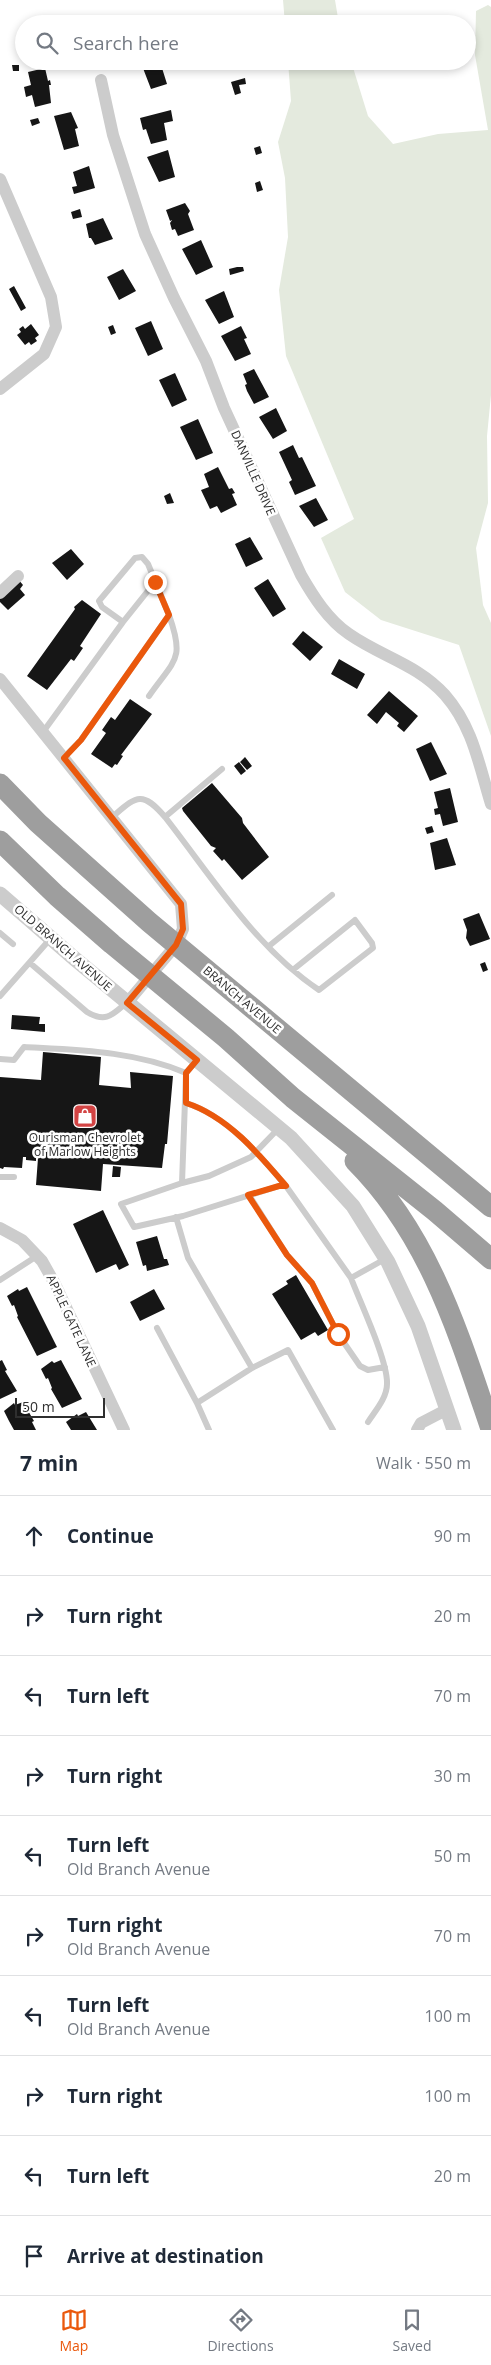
<!DOCTYPE html>
<html lang="en">
<head>
<meta charset="utf-8">
<style>
	body { margin:0; font-family:"Open Sans",sans-serif; background:#f6f6f7; color:#1f2937 }
	.scale { position:absolute; left:15px; bottom:12px; width:90px; box-sizing:border-box; padding-left:5px; border:2px solid #2f2f2f; border-top:0; font-size:14px; line-height:18px; white-space:nowrap; color:#2f2f2f; -webkit-text-stroke:4px #fff; paint-order:stroke }
	.stop { position:absolute; width:15px; height:15px; margin:-11px; border:4px solid #ea580c; border-radius:50%; background:#fff }
	.stop.end { background:#ea580c; border-color:#fff; box-shadow:0 1px 5px #0008 }
	.list { margin:0; padding:0; list-style:none }
	h2 { display:flex; justify-content:space-between; align-items:center; height:65px; margin:0; padding:0 20px; font-size:21px }
	h2 small { font-size:16px; font-weight:400; color:#747a83 }
	.list li { display:grid; grid-template-columns:32px 1fr auto; gap:15px; align-items:center; box-sizing:border-box; height:80px; padding:0 20px; border-top:1px solid #e0e1e3 }
	.list b { display:block; font-size:19px; white-space:nowrap }
	.list p { margin:0; font-size:16px; white-space:nowrap; color:#747a83 }
	.list em { font-size:16px; font-style:normal; color:#747a83 }
	.icon { flex:none; width:28px; height:28px; fill:none; stroke:currentColor; stroke-width:2; stroke-linecap:round; stroke-linejoin:round }
	.map { position:relative; flex:none; width:491px; height:1430px; overflow:hidden }
	.search { position:absolute; background:#fff; box-shadow:0 2px 8px #0003; left:15px; right:15px; top:15px; height:55px; display:flex; align-items:center; gap:12px; box-sizing:border-box; padding:0 18px; border-radius:28px; color:#747a83; font-size:19px }
	.sheet { height:865px; background:#fff }
	nav { display:flex; justify-content:space-around; align-items:center; box-sizing:border-box; height:70px; border-top:1px solid #e0e1e3; background:#fff; font-size:14px; color:#747a83 }
	nav a { display:grid; justify-items:center; gap:2px }
	nav .on { color:#ea580c }
	.map>svg:first-child { display:block }
	.green { fill:#e4eade }
	.building { fill:#161616 }
	.lines { fill:none; stroke-linecap:round; stroke-linejoin:round }
	.service { stroke:#ccc; stroke-width:6 }
	.minor { stroke:#ccc; stroke-width:12 }
	.tertiary { stroke:#ccc; stroke-width:15 }
	.trunk { stroke:#9e9e9e; stroke-width:21 }
	.route { stroke:#ea580c; stroke-width:6 }
	.labels { text-anchor:middle; stroke-width:5; stroke-linejoin:round; paint-order:stroke }
	.street-label { font-size:12px; fill:#2f2f2f; stroke:#fff }
	.poi-label { font-size:12px; fill:#2f2f2f; stroke:#fff }
</style>
</head>
<body>
<div class="map">
<svg width="491" height="1430" viewBox="0 0 491 1430">
	<rect width="100%" height="100%" fill="#fff"/>
	<path class="green" d="M283,0H335L339,24H285Z
		M488,5L491,7V395L487,436L488,503L476,548L483,605L491,623V736L459,645L381,620L345,592L321,538L354,519L286,356L279,290L288,237L285,178L278,142L291,101L288,61H351L368,116L393,144L438,134L488,130L475,55L476,11Z"/>
	<path class="building" d="M116,17L127,20L126,24H114Z
		M147,61H163L165,67L162,68L167,84L151,89L141,63Z
		M12,65H19V71H13Z
		M45,68L48,81L50,80L51,85H49L51,103L35,107L32,95L26,97L24,87L31,85L28,72Z
		M245,78L246,84L239,85L241,93L235,95L231,82Z
		M171,110L173,121L164,123L167,140L151,144L146,129L143,130L140,118Z
		M71,112L78,128L75,129L79,146L64,150L54,116Z
		M38,118L40,123L32,126L30,120Z
		M260,146L262,153L256,155L254,148Z
		M168,150L175,177L159,182L147,157Z
		M89,166L95,188L74,194L72,187L77,186L73,172Z
		M260,181L263,190L257,192L255,183Z
		M185,203L190,211L188,214L194,230L178,236L175,229L172,230L170,223L172,220L170,221L166,210Z
		M80,209L82,217L73,219L71,212Z
		M103,218L113,239L95,245L91,238H89L86,224Z
		M201,240L213,267L196,275L182,249Z
		M237,267H243L244,271L230,275L229,269Z
		M123,269L136,291L119,300L107,277Z
		M14,286L26,308L21,311L9,289Z
		M224,291L234,317L219,324L205,300Z
		M151,321L163,349L148,356L135,328Z
		M31,324L39,335L35,338L37,341L31,345L29,342L25,345L17,335L21,332L19,329L23,326L25,329Z
		M113,325L116,333L111,335L108,327Z
		M241,326L247,338L244,339L251,354L235,361L221,336Z
		M254,369L269,397L254,404L247,391L245,385L247,384L243,374Z
		M175,373L187,400L172,407L159,380Z
		M276,408L287,431L273,439L259,417Z
		M198,419L213,453L196,460L180,427Z
		M293,445L299,458L302,457L316,486L295,495L289,482L292,480L279,452Z
		M218,467L229,489L232,488L235,493L232,494L237,505L221,513L217,506L210,509L201,490L209,487L204,474Z
		M170,493L174,503L167,504L164,496Z
		M316,498L328,520L314,527L299,506Z
		M250,537L263,559L246,567L235,544Z
		M71,549L84,564L67,580L52,563Z
		M18,579L23,585L20,589L25,595L8,610L0,602V595Z
		M268,579L286,609L273,617L254,588Z
		M82,600L101,614L80,646L83,648L74,661L71,659L47,690L27,676L75,609L74,607Z
		M303,631L323,647L310,661L292,644Z
		M339,659L365,674L357,689L331,674Z
		M389,691L418,716L404,732L397,726L399,723L386,712L377,724L367,715Z
		M130,699L152,714L121,755L123,756L117,765L115,764L112,768L91,754L106,733L102,730L111,717L115,720Z
		M431,742L447,774L430,781L416,749Z
		M245,757L252,766L247,770L240,762Z
		M239,762L246,771L241,775L234,766Z
		M212,783L242,818L243,823L269,857L242,880L224,859L222,861L213,851L216,848L211,846L183,811L182,808Z
		M450,788L458,822L443,826L440,814L435,815L434,809L438,808L434,792Z
		M432,826L434,832L427,834L425,828Z
		M447,838L456,865L435,870L430,843Z
		M479,913L490,939L470,946L466,938L467,930L463,919Z
		M485,962L488,970L483,972L480,964Z
		M12,1015L40,1017L39,1024H45V1032L11,1029Z
		M43,1052L101,1057L99,1085L131,1088L130,1072L173,1076L167,1144H165L162,1168L103,1164L101,1191L36,1185L38,1158H36V1161L26,1160V1157H23L22,1168L4,1167L3,1169L0,1168V1077L41,1080Z
		M113,1166L121,1167L120,1177H112Z
		M103,1210L129,1265L119,1270L116,1264L96,1273L73,1224Z
		M157,1236L164,1259H167L169,1265L147,1271L146,1265L143,1266L136,1242Z
		M296,1275L328,1330L318,1336L315,1332L301,1340L272,1294L288,1284L286,1281Z
		M27,1287L57,1347L37,1356L17,1317L18,1316L14,1305L12,1306L7,1296L18,1289L19,1291Z
		M154,1289L165,1309L140,1321L130,1302Z
		M2,1360L7,1370L5,1371L17,1391L0,1399V1361Z
		M61,1360L82,1399L62,1408L51,1389L52,1388L48,1378L46,1379L41,1369L52,1361L54,1363Z
		M23,1402L34,1421L32,1422L36,1430H14L9,1421L4,1411L14,1403L15,1405Z
		M86,1412L97,1430H71L66,1422L77,1414L78,1416Z"/>
	<g class="lines">
		<path class="service" d="M123,622L102,607L99,601L135,558L142,557L148,564L169,615
			M43,732L123,622L155,582
			M63,758L81,740L169,615C185,660 175,659 149,696
			M165,817C212,877 255,947 319,990L373,948L372,943L355,920L294,969
			M111,818C136,797 141,789 165,817L222,769
			M0,933L13,944
			M269,946L332,895
			M30,963L87,1012C106,1023 112,1015 126,1003
			M0,996L51,938
			M0,1059L14,1060L24,1047C78,1050 135,1051 186,1073
			M197,1060L186,1073L182,1183L121,1204L134,1227L183,1216L279,1186H286L351,1278L385,1259
			M186,1103C227,1116 259,1154 286,1186
			M0,1177H14
			M182,1183L209,1176L251,1157L278,1129
			M249,1195L287,1255L312,1283L338,1334L360,1366L368,1370L385,1367
			M176,1217L188,1258L252,1368L288,1350L333,1430
			M351,1278C360,1302 388,1361 387,1384C387,1398 375,1411 368,1422
			M0,1280L37,1256
			M157,1328L197,1403L252,1368
			M197,1403L209,1430"/>
		<path class="minor" d="M101,80L113,135L145,234L174,298L206,361L224,408L301,575C313,596 328,620 349,634C382,657 417,664 445,695C473,727 479,765 491,804
			M0,179L51,297L56,327L44,354L0,389
			M0,593L18,576
			M0,679L181,904L183,929L176,945L127,1003
			M0,1228L22,1240L42,1261L55,1284L124,1430
			M417,1430L421,1423L446,1410"/>
		<path class="tertiary" d="M0,894L75,959L291,1138L353,1206L388,1262L418,1326L454,1430"/>
		<path class="trunk" d="M0,784L38,823L149,922L491,1207
			M0,841L57,896L112,944L226,1038L293,1098L435,1211L491,1259
			M355,1161C429,1235 458,1332 491,1429"/>
	</g>
	<g class="lines">
		<path class="route" d="M155,582L169,615L81,740L64,758L181,904L183,929L176,945L127,1003L197,1060L186,1073V1103C227,1116 259,1154 286,1186H279L248,1195L287,1255L312,1283L338,1334"/>
	</g>
	<defs>
		<g id="shop-square" transform="scale(1.25)"><rect x="-9" y="-9" width="18" height="18" rx="4" fill="#d34444" stroke="#fff"/><path d="M-5-2.5h2.3a2.7 3.5 0 0 1 5.4 0H5L5.5 6h-11ZM-1.5-2.5h3a1.5 2.3 0 0 0-3 0Z" fill="#fff"/></g>
	</defs>
	<g fill-rule="evenodd">
		<use href="#shop-square" x="85" y="1116"/>
	</g>
	<g class="labels">
		<g class="street-label">
			<text transform="translate(253 473) rotate(66)" y="4">DANVILLE DRIVE</text>
			<text transform="translate(63 948) rotate(41)" y="4">OLD BRANCH AVENUE</text>
			<text transform="translate(242 1000) rotate(40)" y="4">BRANCH AVENUE</text>
			<text transform="translate(71 1321) rotate(65)" y="4">APPLE GATE LANE</text>
		</g>
		<g class="poi-label">
			<text x="85" y="1142">Ourisman Chevrolet<tspan x="85" dy="14">of Marlow Heights</tspan></text>
		</g>
	</g>
</svg>
<div class="scale">50 m</div>
<div class="stop" style="left:338px;top:1334px"></div>
<div class="stop end" style="left:155px;top:582px"></div>
<div class="search"><svg class="icon" aria-label="search" viewBox="0 0 24 24"><circle cx="10" cy="10" r="6"/><path d="M15 15l6 6"/></svg>Search here</div>
</div>
<section class="sheet">
<h2>7 min<small>Walk · 550 m</small></h2>
<ul class="list">
<li><svg class="icon" aria-label="ahead" viewBox="0 0 24 24"><path d="M12 20V5M6 11l6-6 6 6"/></svg><div><b>Continue</b></div><em>90 m</em></li>
<li><svg class="icon" aria-label="right" viewBox="0 0 24 24"><path d="M7 20v-9h11M14 6l5 5-5 5"/></svg><div><b>Turn right</b></div><em>20 m</em></li>
<li><svg class="icon" aria-label="left" viewBox="0 0 24 24"><path d="M17 20v-9H6M10 6l-5 5 5 5"/></svg><div><b>Turn left</b></div><em>70 m</em></li>
<li><svg class="icon" aria-label="right" viewBox="0 0 24 24"><path d="M7 20v-9h11M14 6l5 5-5 5"/></svg><div><b>Turn right</b></div><em>30 m</em></li>
<li><svg class="icon" aria-label="left" viewBox="0 0 24 24"><path d="M17 20v-9H6M10 6l-5 5 5 5"/></svg><div><b>Turn left</b><p>Old Branch Avenue</p></div><em>50 m</em></li>
<li><svg class="icon" aria-label="right" viewBox="0 0 24 24"><path d="M7 20v-9h11M14 6l5 5-5 5"/></svg><div><b>Turn right</b><p>Old Branch Avenue</p></div><em>70 m</em></li>
<li><svg class="icon" aria-label="left" viewBox="0 0 24 24"><path d="M17 20v-9H6M10 6l-5 5 5 5"/></svg><div><b>Turn left</b><p>Old Branch Avenue</p></div><em>100 m</em></li>
<li><svg class="icon" aria-label="right" viewBox="0 0 24 24"><path d="M7 20v-9h11M14 6l5 5-5 5"/></svg><div><b>Turn right</b></div><em>100 m</em></li>
<li><svg class="icon" aria-label="left" viewBox="0 0 24 24"><path d="M17 20v-9H6M10 6l-5 5 5 5"/></svg><div><b>Turn left</b></div><em>20 m</em></li>
<li><svg class="icon" aria-label="arrive" viewBox="0 0 24 24"><path d="M6 21V4h12l-3 4 3 4H6"/></svg><div><b>Arrive at destination</b></div></li>
</ul>
</section>
<nav>
<a class="on"><svg class="icon" aria-label="map" viewBox="0 0 24 24"><path d="M3 6l6-2 6 2 6-2v14l-6 2-6-2-6 2zM9 4v14M15 6v14"/></svg>Map</a>
<a><svg class="icon" aria-label="directions" viewBox="0 0 24 24"><path d="M12 3l9 9-9 9-9-9zM9 14v-3h6M13 9l2 2-2 2"/></svg>Directions</a>
<a><svg class="icon" aria-label="saved" viewBox="0 0 24 24"><path d="M7 4h10v16l-5-4-5 4z"/></svg>Saved</a>
</nav>
</body>
</html>
